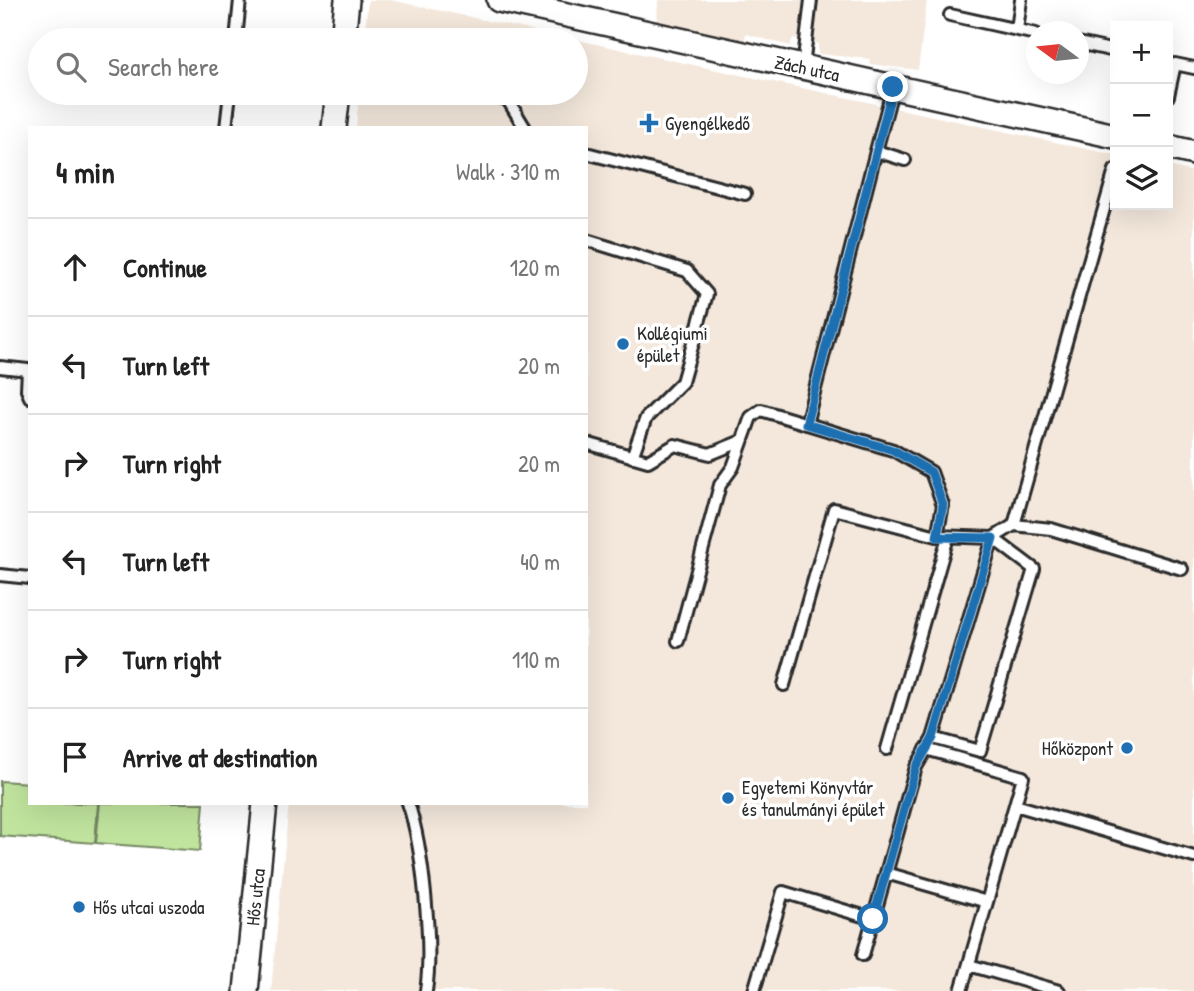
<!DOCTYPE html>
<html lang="en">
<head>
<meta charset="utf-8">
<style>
	body { margin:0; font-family:"Patrick Hand",sans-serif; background:#f2f2f2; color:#222 }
	.controls { position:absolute; right:21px; top:21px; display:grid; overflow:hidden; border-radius:0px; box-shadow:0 7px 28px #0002 }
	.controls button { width:63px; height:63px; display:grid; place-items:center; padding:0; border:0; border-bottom:2px solid #e0e0e0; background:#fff; color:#222; font:35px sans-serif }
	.compass { position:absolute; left:1026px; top:21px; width:63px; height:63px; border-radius:50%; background:#fff; box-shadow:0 7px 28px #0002; rotate:285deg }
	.stop { position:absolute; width:21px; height:21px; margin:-16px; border:5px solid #1f6fb2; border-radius:50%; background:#fff }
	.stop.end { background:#1f6fb2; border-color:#fff; box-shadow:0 2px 7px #0008 }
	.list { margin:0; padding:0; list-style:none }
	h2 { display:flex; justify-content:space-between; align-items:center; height:91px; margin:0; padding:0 28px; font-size:30px }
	h2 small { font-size:23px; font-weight:400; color:#767676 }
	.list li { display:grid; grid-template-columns:46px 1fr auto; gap:21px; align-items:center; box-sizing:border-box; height:98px; padding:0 28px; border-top:2px solid #e0e0e0 }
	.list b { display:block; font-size:26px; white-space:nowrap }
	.list em { font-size:23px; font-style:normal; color:#767676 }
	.icon { flex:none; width:38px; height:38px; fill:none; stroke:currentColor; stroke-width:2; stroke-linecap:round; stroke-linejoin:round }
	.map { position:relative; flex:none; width:1194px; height:991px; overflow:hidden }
	.search { position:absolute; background:#fff; box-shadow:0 7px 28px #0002; left:28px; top:28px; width:560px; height:77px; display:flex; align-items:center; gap:18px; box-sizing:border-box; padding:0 24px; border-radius:38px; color:#767676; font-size:26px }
	.panel { position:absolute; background:#fff; box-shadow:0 7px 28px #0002; left:28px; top:126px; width:560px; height:679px; border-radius:0px }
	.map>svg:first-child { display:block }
	.built { fill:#f4e8dc }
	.green { fill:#c0e49e; stroke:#768864; stroke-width:2 }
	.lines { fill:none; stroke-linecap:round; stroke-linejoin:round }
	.service-casing { stroke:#2b2b2b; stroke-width:16 }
	.minor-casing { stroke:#2b2b2b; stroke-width:28 }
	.service { stroke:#fff; stroke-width:10 }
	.minor { stroke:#fff; stroke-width:23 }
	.route { stroke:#1f6fb2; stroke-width:9 }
	.poi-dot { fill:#1f6fb2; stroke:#fff; stroke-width:2.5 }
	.labels { text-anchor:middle; stroke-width:7; stroke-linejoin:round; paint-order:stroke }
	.street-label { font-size:19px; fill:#2b2b2b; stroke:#fff }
	.poi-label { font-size:19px; fill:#2b2b2b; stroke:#fff; text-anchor:start }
</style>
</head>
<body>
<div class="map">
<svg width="1194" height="991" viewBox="0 0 1194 991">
	<rect width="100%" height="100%" fill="#fff"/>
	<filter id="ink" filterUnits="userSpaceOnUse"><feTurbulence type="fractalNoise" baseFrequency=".0143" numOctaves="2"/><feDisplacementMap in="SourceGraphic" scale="14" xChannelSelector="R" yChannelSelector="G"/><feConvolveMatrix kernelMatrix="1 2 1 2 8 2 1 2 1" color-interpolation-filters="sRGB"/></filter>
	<g filter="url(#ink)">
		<path class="built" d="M368,0H390L1115,155V205H1168V166L1194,172V991H271L289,803H586V128H356L359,93H576V40H364Z
			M658,0H927L918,70L870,64V59L818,54V44L793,38L790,46L746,34L744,41L657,21Z"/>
		<path class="green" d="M0,781L30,783V803H98L95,843L0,836Z
			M100,803H204L200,851L96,843Z"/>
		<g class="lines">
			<g class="service-casing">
				<path id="service" d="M950,15L1036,34
					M1017,30L1021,0
					M236,40L240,0
					M1078,43L1115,51
					M803,67L811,0
					M491,93L508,100L525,128
					M1168,96L1175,64L1194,68
					M226,128L230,93
					M876,151L893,87
					M586,153L745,194
					M586,240L687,271L707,294L682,382L646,418L632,457
					M0,367L28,370L27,390L30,397
					M806,424L876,151L905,160
					M586,443L648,461L675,445L710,454L742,441
					M1014,525L1115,170
					M0,575L30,578
					M678,641L720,485L733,467L751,417L761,410L893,450L931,472L943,505L937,536
					M784,685L834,509L937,536L993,538L1014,525L1051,529L1182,569
					M887,749L948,537
					M408,803C423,847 433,946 426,991
					M1015,805L1194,857
					M886,873L987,902L1023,777L926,749
					M863,955L916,767L933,738L993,538L1034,569L980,751L933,738
					M969,965L1059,991
					M754,991L783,892L873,919
					M961,991L987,902"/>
			</g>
			<g class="minor-casing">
				<path id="minor" d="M499,0L1115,136
					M343,40L347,0
					M334,128L338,93
					M1168,147L1194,153
					M246,991L265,803"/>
			</g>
			<use href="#service" class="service"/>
			<use href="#minor" class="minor"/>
		</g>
	</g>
	<g class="lines" filter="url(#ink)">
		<path class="route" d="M873,919L916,767L933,738L993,538L937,537L943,505L931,472L893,450L806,424L893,87"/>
	</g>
	<g class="poi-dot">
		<path d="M645.5 112.5h7v7h7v7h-7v7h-7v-7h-7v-7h7z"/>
		<circle cx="623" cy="344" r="7"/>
		<circle cx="1127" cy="748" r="7"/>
		<circle cx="728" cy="798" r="7"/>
		<circle cx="79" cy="907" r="7"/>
	</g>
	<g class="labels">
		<g class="street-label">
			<text transform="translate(807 68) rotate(12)" y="7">Zách utca</text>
			<text transform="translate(255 897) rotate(-84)" y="7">Hős utca</text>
		</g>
		<g class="poi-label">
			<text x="665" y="130">Gyengélkedő</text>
			<text x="637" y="340">Kollégiumi<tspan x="637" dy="22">épület</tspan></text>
			<text x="1113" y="755" text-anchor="end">Hőközpont</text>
			<text x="742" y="794">Egyetemi Könyvtár<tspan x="742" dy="22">és tanulmányi épület</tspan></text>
			<text x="93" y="914">Hős utcai uszoda</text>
		</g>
	</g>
</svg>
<div class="controls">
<button>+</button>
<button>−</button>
<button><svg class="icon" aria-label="layers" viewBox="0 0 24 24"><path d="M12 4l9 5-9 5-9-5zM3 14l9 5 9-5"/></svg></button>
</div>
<svg class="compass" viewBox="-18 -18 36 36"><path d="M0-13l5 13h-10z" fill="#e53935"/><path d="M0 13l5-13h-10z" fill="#767676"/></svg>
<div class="stop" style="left:873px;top:919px"></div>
<div class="stop end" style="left:893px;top:87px"></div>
<div class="search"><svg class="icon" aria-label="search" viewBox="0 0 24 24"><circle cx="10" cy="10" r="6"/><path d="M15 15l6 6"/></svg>Search here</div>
<section class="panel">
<h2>4 min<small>Walk · 310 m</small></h2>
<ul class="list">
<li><svg class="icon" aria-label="ahead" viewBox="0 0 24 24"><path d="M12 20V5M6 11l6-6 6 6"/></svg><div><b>Continue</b></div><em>120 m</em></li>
<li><svg class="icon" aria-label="left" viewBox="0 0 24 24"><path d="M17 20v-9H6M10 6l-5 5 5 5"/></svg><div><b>Turn left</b></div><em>20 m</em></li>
<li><svg class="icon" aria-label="right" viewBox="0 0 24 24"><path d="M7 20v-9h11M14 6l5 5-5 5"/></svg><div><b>Turn right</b></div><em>20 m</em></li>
<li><svg class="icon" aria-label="left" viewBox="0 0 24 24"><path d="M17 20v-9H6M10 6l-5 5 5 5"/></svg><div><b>Turn left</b></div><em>40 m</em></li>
<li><svg class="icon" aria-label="right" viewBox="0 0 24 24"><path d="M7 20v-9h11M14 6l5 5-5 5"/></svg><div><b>Turn right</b></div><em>110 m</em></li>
<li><svg class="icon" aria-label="arrive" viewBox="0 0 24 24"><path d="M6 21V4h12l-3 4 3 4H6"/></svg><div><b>Arrive at destination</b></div></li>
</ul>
</section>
</div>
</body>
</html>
